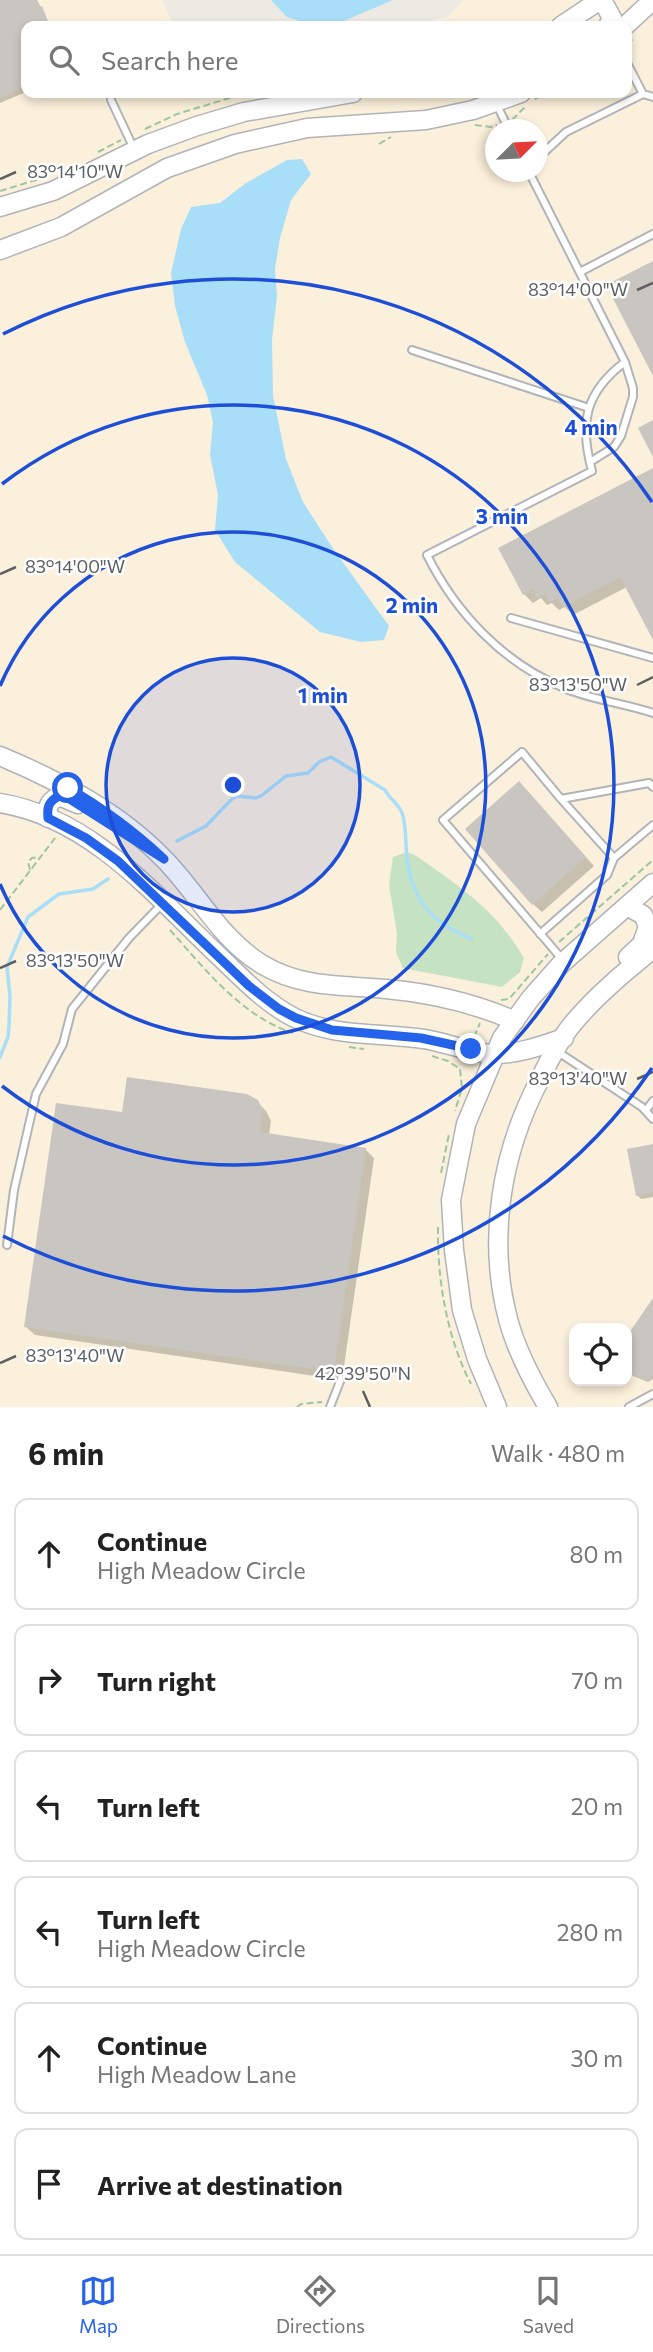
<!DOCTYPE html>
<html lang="en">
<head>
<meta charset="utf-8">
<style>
	body { margin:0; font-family:Commissioner,sans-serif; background:#f6f6f6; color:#222 }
	.controls { position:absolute; right:21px; bottom:21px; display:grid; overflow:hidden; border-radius:14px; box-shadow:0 4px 10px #0003 }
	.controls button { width:63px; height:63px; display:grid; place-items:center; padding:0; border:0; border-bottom:2px solid #e0e0e0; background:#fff; color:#222; font:35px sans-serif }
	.compass { position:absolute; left:485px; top:119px; width:63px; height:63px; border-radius:50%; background:#fff; box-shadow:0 4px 10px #0003; rotate:66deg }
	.stop { position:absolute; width:21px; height:21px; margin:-16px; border:5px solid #2563eb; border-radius:50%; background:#fff }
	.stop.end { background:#2563eb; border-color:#fff; box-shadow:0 2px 7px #0008 }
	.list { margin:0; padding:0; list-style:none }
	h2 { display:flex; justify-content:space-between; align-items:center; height:91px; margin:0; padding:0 28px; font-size:30px }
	h2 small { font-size:23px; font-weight:400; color:#767676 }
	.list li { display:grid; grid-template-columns:46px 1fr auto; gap:21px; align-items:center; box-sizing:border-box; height:112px; margin:0 14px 14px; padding:0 14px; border:2px solid #e0e0e0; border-radius:14px }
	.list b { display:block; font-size:26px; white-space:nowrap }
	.list p { margin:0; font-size:23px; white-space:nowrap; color:#767676 }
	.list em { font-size:23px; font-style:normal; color:#767676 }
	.icon { flex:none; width:38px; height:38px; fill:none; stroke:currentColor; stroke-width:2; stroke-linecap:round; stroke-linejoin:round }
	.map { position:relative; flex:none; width:653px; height:1407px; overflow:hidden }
	.search { position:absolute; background:#fff; box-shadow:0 4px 10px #0003; left:21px; right:21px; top:21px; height:77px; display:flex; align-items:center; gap:18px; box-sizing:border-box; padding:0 24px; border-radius:14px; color:#767676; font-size:26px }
	.sheet { height:847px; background:#fff }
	nav { display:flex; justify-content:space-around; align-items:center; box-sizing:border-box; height:98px; border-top:2px solid #e0e0e0; background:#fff; font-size:19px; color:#767676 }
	nav a { display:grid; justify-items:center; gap:4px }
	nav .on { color:#2563eb }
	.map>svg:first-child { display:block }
	.commercial { fill:#fbf0db; fill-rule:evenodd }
	.green { fill:#c5e3c2 }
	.water { fill:#a9def8 }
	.shadow { fill:#0003 }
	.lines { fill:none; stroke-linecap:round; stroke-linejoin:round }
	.stream { stroke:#a9def8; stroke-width:3.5 }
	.building { fill:#c9c5c0 }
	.lane-casing { stroke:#b1b4b8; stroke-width:10 }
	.secondary-casing { stroke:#b0b4b8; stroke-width:21 }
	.path { stroke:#9dc5a4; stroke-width:2; stroke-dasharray:7 3.5; stroke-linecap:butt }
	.lane { stroke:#fff; stroke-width:6 }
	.secondary { stroke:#fff; stroke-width:18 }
	.route { stroke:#2563eb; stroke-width:9 }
	.ticks { fill:none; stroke:#5c6063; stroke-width:2.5 }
	.ring { fill:none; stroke:#1d4ed8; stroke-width:3.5 }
	.ticks-label { font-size:18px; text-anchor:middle; fill:#5c6063; stroke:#fff; stroke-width:5; stroke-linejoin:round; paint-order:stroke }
	.centre { fill:#1d4ed8; stroke:#fff; stroke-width:3.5 }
	.ring-label { font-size:21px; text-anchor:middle; font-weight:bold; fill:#1d4ed8; stroke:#fff; stroke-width:5; stroke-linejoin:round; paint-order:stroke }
</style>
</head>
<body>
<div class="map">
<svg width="653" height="1407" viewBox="0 0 653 1407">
	<rect width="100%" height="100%" fill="#edeae4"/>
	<path class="commercial" d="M0,0H162L174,26H26V93H627V26H415L449,16L463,0H653V1407H0ZM496,130H538V172H496ZM574,1328H627V1381H574Z"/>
	<path class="green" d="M407,852C417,855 426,863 435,869C474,897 499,916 524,958L520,972L502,987L403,968L396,953L397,934L389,885L393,857Z"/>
	<path class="water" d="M271,0H393L332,26H316L287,17Z
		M302,159L311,174L291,200L280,238L275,269L277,296L272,340L273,396L286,459L303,502L334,550L389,626L384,640L361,642L320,632L235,562L215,530L218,495L210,455L213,422L207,395L185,342L175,306L171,273L181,229L191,207L220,203L246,183L287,160Z"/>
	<path class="shadow" d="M0,0H37L50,26H26V92L0,103Z
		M653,470V637L627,587L573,615L565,607L559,610L552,603L547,605L541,598L533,603L524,594Z
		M528,792L594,866L542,912L533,904Z
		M257,1102L266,1111L271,1121L269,1135L365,1149L374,1158L342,1380L35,1335L26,1327L123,1114Z
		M653,1146V1197L641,1199L637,1195Z
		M653,1301V1379L648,1382L633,1376L627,1368V1339Z"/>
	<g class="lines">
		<path class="stream" d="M177,841L206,826L232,799L237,796L256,798L261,796L286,776L308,773L319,762L331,757L385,790C390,800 400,804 403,816C407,832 405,849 408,865C415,905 435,924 472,939
			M0,1057L8,1037L9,1026L10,996L7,967L28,917L59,894L93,889L108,879"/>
	</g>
	<path class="building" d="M0,0H36L39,7L42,6L50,26H26V86L0,98Z
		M653,261V376L606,285Z
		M653,420V457L638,428Z
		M653,468V640L620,577L563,607L558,598L549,602L545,594L537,598L533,589L523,595L498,548Z
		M519,781L586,857L532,905L465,829Z
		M127,1077L247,1094L258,1100L263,1111L260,1132L366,1148L334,1372L24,1327L56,1103L122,1112Z
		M653,1144V1192L636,1196L627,1149Z
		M653,1298V1375L646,1381L627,1372V1336Z"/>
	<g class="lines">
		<g class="lane-casing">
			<path id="lane" d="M627,63L643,94L653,97
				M111,100L134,149
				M496,103L509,130
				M538,158L566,132L643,94
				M529,172L625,362C585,392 579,423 592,471L427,555C456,613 503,663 564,688C592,700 624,703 653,713
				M580,272L653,234
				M412,350L589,408
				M590,462L614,447L621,436L633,397V388L625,362
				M511,618L653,658
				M561,799L614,858
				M540,934L607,875L614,858L653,825
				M562,959L443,820L522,752L561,799L649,783L653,787
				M558,1052L642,1107L653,1119
				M646,1110L653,1101
				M7,1245L14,1190L36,1094L63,1044L72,1009L129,938L162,904
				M330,1407L341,1379
				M629,1407L653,1394"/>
		</g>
		<g class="secondary-casing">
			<path id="secondary" d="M602,0L612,18L608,26
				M561,26L600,0
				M625,26L653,0
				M0,207L53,191L148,144L197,126L244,112L353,93
				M0,250L61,227L167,168L235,144L307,128L426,120L473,110L521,93
				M0,756C60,781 120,813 165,860C199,895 220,939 263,965C302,988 342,985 386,989C431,993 474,1003 515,1021
				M0,803C93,818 158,899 223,960C245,981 266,1003 293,1017C335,1038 379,1032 424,1039C445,1042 477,1055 496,1054C519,1054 543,1045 564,1038
				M48,818C47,807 48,802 59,796L78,804
				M627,906L643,915L648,926L642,944L628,957
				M497,1407L477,1359L462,1310L454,1250L451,1200L466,1124L502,1038L530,999L561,964L653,883
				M548,1407C532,1380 516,1350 508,1319C487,1239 501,1154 539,1081C549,1061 560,1038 575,1021C598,994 626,971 653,949"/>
		</g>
		<path class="path" d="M627,44L634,38
			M535,99L546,93
			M512,120L525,107
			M475,125L491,127L497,125
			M145,129L177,114L233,97
			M379,144L391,137
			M98,152L121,140
			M0,191L49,176
			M30,870L28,862L32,858L39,857
			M0,910L55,838
			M170,930C205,969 241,1016 293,1033
			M559,942L653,860
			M501,1000L509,999L548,954
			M474,1037L480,1023
			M349,1047L364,1049
			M432,1056L448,1061L460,1069L462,1088L455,1111
			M441,1173L449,1134
			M438,1227C437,1279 447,1338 471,1384
			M297,1407L301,1404L322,1402"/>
		<use href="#lane" class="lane"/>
		<use href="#secondary" class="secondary"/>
	</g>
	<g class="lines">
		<path class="route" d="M68,788C103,808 134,831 164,859L68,798L59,796C48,802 47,807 48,818L86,838L118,861L249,986L279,1009L296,1018L332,1030L421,1038L471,1049"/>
	</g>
	<path class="ticks" d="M0,179L16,172M637,290L653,283M0,574L16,567M637,685L653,677M0,968L16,961M637,1079L653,1072M0,1363L16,1356M363,1391L370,1407"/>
	<circle cx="233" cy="785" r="127" fill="#1d4ed8" fill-opacity=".12"/>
	<g class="ring">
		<circle cx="233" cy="785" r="127"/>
		<path d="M0 686A253 253 0 1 1 0 884"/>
		<path d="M2 484A380 380 0 1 1 2 1086"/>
		<path d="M652 1068A506 506 0 0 1 3 1236M3 334A506 506 0 0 1 652 502"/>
	</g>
	<g class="ticks-label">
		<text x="75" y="178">83°14'10"W</text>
		<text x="578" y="296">83°14'00"W</text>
		<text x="75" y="573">83°14'00"W</text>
		<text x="578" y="691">83°13'50"W</text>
		<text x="75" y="967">83°13'50"W</text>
		<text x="578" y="1085">83°13'40"W</text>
		<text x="75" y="1362">83°13'40"W</text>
		<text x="363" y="1380">42°39'50"N</text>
	</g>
	<circle cx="233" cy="785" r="10" class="centre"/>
	<g class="ring-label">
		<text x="591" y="435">4 min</text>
		<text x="502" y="524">3 min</text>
		<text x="412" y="613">2 min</text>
		<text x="323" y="703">1 min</text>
	</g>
</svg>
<div class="controls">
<button><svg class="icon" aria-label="locate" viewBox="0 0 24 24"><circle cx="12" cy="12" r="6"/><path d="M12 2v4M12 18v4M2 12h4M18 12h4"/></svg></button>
</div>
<svg class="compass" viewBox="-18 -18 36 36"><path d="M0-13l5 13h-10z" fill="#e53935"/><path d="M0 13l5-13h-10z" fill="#767676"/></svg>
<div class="stop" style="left:68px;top:788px"></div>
<div class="stop end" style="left:471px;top:1049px"></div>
<div class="search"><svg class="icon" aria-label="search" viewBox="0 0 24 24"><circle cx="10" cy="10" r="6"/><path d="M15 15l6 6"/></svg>Search here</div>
</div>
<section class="sheet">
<h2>6 min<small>Walk · 480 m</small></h2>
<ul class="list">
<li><svg class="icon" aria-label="ahead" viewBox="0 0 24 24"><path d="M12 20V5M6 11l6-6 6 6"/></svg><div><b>Continue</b><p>High Meadow Circle</p></div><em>80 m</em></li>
<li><svg class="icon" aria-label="right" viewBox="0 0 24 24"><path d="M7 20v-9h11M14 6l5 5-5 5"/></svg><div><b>Turn right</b></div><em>70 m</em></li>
<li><svg class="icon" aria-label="left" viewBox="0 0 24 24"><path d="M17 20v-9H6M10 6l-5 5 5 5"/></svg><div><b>Turn left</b></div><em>20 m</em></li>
<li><svg class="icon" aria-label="left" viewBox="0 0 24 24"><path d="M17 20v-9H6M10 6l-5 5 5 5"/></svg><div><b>Turn left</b><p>High Meadow Circle</p></div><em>280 m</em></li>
<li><svg class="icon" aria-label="ahead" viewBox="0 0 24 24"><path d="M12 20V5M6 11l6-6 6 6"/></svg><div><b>Continue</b><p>High Meadow Lane</p></div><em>30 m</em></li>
<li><svg class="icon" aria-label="arrive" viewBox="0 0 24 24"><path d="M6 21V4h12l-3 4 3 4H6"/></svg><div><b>Arrive at destination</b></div></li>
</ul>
</section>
<nav>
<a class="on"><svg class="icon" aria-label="map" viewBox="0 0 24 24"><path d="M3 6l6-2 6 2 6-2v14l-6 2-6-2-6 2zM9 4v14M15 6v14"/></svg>Map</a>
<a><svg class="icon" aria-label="directions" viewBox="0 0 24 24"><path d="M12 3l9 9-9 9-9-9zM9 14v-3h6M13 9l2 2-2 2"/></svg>Directions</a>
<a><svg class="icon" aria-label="saved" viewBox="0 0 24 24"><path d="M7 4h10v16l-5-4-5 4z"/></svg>Saved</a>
</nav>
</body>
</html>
